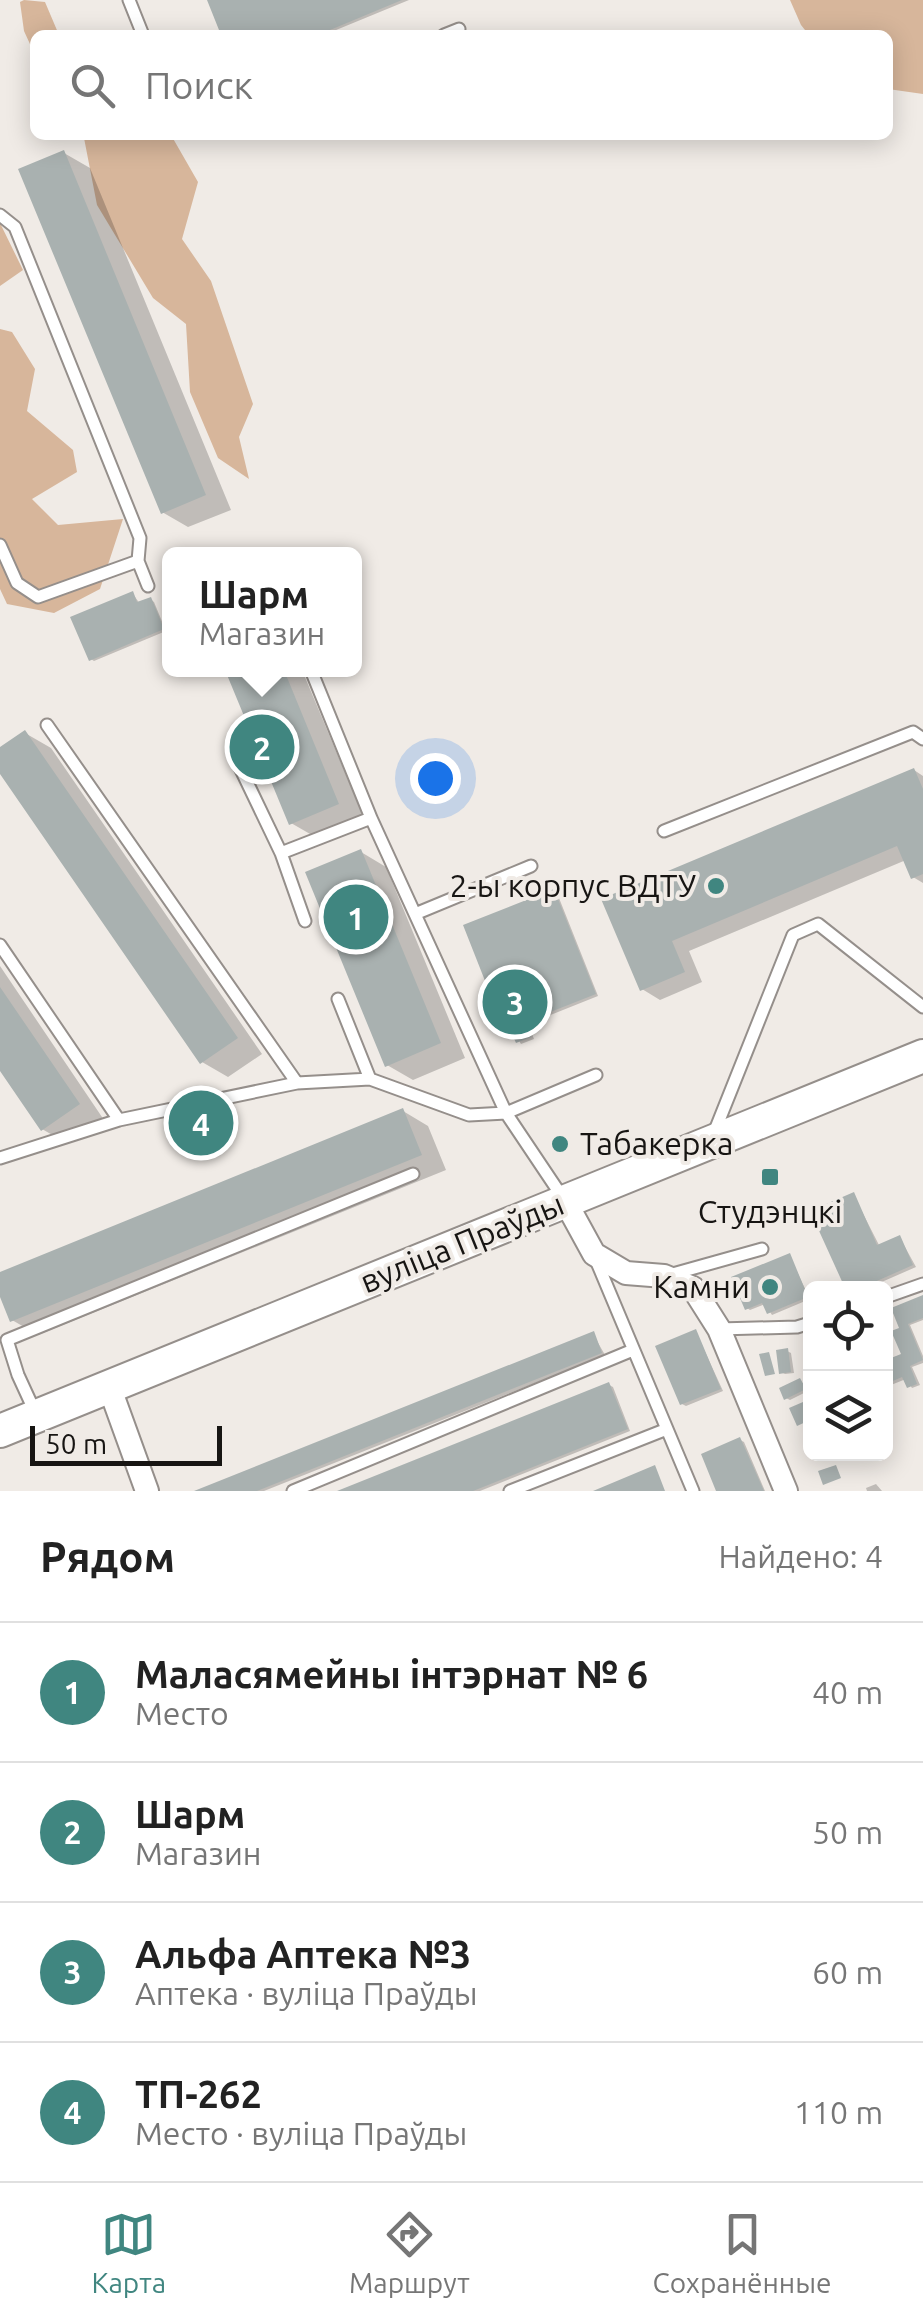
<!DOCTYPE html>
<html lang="ru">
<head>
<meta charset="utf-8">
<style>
	body { margin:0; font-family:Ubuntu,sans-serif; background:#f6f6f6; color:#222 }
	.controls { position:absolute; right:30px; bottom:30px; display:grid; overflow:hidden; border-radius:15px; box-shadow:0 5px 25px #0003 }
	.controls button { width:90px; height:90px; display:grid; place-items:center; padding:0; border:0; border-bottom:2px solid #e0e0e0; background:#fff; color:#222; font:50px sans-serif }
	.scale { position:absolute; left:30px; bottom:25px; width:192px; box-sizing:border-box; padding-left:10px; border:5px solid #171513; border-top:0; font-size:28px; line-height:35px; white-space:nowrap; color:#171513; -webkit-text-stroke:8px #f0ebe6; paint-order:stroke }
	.you { position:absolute; left:435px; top:778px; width:35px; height:35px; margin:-25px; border:8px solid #fff; border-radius:50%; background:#1a73e8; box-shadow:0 0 0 15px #1a73e833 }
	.badge { display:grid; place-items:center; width:65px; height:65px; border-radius:50%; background:#408680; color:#fff; font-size:32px; font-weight:700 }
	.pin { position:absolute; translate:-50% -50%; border:5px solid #fff; box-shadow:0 2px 10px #0006 }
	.popup { position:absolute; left:162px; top:547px; width:200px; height:130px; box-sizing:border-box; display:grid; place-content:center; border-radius:15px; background:#fff; filter:drop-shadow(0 2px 8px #0005); font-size:32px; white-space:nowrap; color:#767676 }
	.popup b { font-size:38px; color:#222 }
	.popup::after { content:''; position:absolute; left:50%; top:100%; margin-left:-20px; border:20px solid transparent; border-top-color:#fff }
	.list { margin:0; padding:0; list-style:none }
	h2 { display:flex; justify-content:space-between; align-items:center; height:130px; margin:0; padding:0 40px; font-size:42px }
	h2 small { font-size:32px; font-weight:400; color:#767676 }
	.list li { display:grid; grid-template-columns:65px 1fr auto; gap:30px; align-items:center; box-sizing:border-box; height:140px; padding:0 40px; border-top:2px solid #e0e0e0 }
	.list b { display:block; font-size:38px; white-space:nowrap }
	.list p { margin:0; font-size:32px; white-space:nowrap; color:#767676 }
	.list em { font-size:32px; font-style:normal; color:#767676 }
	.icon { flex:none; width:55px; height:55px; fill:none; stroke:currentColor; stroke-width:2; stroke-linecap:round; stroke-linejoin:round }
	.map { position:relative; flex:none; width:923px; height:1491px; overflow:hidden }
	.search { position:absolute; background:#fff; box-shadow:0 5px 25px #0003; left:30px; right:30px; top:30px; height:110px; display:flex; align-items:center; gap:25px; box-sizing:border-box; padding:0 35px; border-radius:15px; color:#767676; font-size:38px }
	.sheet { height:690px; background:#fff }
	nav { display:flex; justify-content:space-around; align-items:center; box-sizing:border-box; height:140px; border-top:2px solid #e0e0e0; background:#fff; font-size:28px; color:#767676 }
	nav a { display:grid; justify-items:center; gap:5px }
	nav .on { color:#408680 }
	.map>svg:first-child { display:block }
	.green { fill:#d7b69b }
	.shadow { fill:#0003 }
	.building { fill:#a9b1b0 }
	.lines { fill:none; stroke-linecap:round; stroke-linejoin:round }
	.lane-casing { stroke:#958f8b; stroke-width:15 }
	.street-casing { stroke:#958f8b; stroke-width:26 }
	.secondary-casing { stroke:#958f8b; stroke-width:36 }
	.lane { stroke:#fff; stroke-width:11 }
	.street { stroke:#fff; stroke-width:22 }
	.secondary { stroke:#fff; stroke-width:32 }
	.poi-dot { fill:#408680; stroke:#f0ebe6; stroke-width:4 }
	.labels { text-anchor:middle; stroke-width:8; stroke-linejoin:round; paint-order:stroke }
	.poi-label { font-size:32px; fill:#171513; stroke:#f0ebe6; text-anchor:end }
	.street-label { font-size:32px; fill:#171513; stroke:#f0ebe6 }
</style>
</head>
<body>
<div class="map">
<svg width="923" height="1491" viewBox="0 0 923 1491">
	<rect width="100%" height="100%" fill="#f0ebe6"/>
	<path class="green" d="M24,0L45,2L59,35H35V55L24,31L20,2Z
		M790,0H923V94L888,89V35H809L801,25Z
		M48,135H171L198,182L182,239L211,281L253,404L239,437L249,479L218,458L190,392L186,324L153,298L97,205L84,138Z
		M0,223L23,270L0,286Z
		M0,329L12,332L35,369L27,411L73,450L77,472L32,499L58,525L123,519L100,589L54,613L7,604L0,589Z"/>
	<path class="shadow" d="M209,0H409L324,35H224Z
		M64,153L90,168L231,510L188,527L162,512Z
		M133,594L140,604L150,599L154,602L166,631L94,661L91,659Z
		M228,670H302L364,818L317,838L291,823Z
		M25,733L51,748L262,1054L228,1077L202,1062L0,770V750Z
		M914,770L923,776V883L913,877L906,860L689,951L702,982L660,1000L642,989L604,900Z
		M361,852L386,867L465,1058L413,1080L387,1065Z
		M553,891L557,893L598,996L528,1024L534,1039L521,1044L512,1029L506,1027Z
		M0,966L104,1120L68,1144L42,1129L0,1067Z
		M208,1108L220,1134L201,1141L197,1139Z
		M403,1111L428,1126L446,1170L38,1335L12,1320L0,1291V1275Z
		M853,1194L880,1247L900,1238L916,1267L868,1288H847L814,1212Z
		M789,1255L810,1299L772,1315L765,1304L750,1310L747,1308Z
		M923,1298V1320L910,1325L923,1356V1363L912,1367L920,1385L912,1388L906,1379L886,1387V1363L904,1356L902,1329Z
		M696,1332L723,1391L686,1406L682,1404Z
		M593,1334L605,1355L264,1491H200Z
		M787,1351L791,1353L794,1373L785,1374L781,1372Z
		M800,1380L808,1391L790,1400L786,1398Z
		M609,1385L613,1387L630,1431L480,1491H344Z
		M740,1440L744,1442L765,1491H719Z
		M876,1484L882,1491H867L866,1488Z"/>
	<path class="building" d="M207,0H402L318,35H221Z
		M64,150L206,495L161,514L18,169Z
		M133,591L137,602L151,597L164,629L89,661L70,617Z
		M225,670H284L339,804L289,825Z
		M25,730L238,1038L200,1064L0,774V747Z
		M914,768L923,789V874L911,879L897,846L672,941L685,972L640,991L601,899Z
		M361,849L441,1043L385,1067L305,872Z
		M554,889L596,994L525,1022L531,1037L516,1043L509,1027L504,1029L463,925Z
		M0,987L80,1104L41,1131L0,1071Z
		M208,1105L218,1132L195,1141L185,1114Z
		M403,1108L422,1155L10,1322L0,1297V1272Z
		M854,1192L877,1245L900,1235L913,1265L861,1288H845L810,1211Z
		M790,1253L808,1297L767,1314L762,1303L745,1310L731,1277Z
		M923,1295V1318L908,1324L923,1360L910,1366L917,1384L907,1388L902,1377L886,1384V1360L901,1354L891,1331L899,1328L891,1308Z
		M696,1329L721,1389L680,1405L655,1346Z
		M594,1331L602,1353L257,1491H194Z
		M788,1348L791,1372L779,1374L776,1350Z
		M769,1352L775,1374L765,1376L759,1354Z
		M800,1378L806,1389L784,1400L779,1388Z
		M609,1382L628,1429L473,1491H337Z
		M810,1399V1420L797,1426L789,1408Z
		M740,1437L764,1491H716L701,1454Z
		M655,1465L665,1491H593Z
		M836,1465L841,1478L823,1485L818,1471Z"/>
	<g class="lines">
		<g class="lane-casing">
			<path id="lane" d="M129,0L143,35
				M444,35L459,29
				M0,215L15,227L140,538L138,561L38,597L17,583L0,545
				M138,561L148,586
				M311,670L371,818
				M47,725L297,1083
				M234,755L281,853
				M664,831L913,732L923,739
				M415,914L531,866
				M305,921L281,853L371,818L506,1113L563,1198
				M0,945L119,1120
				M338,999L370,1079
				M714,1133L793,935L818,924L923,1007
				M0,1158L119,1120L297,1083L370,1079L469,1115L506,1113L596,1075
				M596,1260L693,1491
				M669,1275L762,1249
				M886,1297L923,1284
				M719,1329L797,1327L810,1323
				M35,1412L18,1375L7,1340L413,1174
				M293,1491L633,1350
				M510,1491L667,1429"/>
		</g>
		<g class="street-casing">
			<path id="street" d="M565,1201L594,1254L626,1273L664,1276L693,1288L719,1329L786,1491
				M109,1386L147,1491"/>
		</g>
		<g class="secondary-casing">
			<path id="secondary" d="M0,1431L923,1056"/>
		</g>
		<use href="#lane" class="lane"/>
		<use href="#street" class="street"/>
		<use href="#secondary" class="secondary"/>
	</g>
	<g class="poi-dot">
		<circle cx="716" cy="886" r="10"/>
		<circle cx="560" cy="1144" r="10"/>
		<rect x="760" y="1167" width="20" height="20" rx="5"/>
		<circle cx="770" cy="1287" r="10"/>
	</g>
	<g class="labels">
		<g class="poi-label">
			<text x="696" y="897">2-ы корпус ВДТУ</text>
			<text x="580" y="1155" text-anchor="start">Табакерка</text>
			<text x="770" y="1223" text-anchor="middle">Студэнцкі</text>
			<text x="750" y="1298">Камни</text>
		</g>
		<g class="street-label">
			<text transform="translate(462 1243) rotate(-22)" y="11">вуліца Праўды</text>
		</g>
	</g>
</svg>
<div class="controls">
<button><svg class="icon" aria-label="locate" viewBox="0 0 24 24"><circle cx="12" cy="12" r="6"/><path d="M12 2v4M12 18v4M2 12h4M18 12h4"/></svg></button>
<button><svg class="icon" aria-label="layers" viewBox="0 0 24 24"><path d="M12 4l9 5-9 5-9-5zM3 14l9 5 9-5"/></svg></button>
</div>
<div class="scale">50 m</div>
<div class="you"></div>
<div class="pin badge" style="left:356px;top:917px">1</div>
<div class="pin badge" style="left:262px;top:747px">2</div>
<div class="popup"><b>Шарм</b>Магазин</div>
<div class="pin badge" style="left:515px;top:1002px">3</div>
<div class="pin badge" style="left:201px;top:1123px">4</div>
<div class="search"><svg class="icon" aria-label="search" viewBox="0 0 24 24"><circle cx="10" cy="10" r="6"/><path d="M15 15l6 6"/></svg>Поиск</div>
</div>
<section class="sheet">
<h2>Рядом<small>Найдено: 4</small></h2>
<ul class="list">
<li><span class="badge">1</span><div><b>Маласямейны інтэрнат № 6</b><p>Место</p></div><em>40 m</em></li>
<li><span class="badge">2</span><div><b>Шарм</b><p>Магазин</p></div><em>50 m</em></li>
<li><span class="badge">3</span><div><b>Альфа Аптека №3</b><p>Аптека · вуліца Праўды</p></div><em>60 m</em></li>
<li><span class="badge">4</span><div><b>ТП-262</b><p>Место · вуліца Праўды</p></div><em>110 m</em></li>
</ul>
</section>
<nav>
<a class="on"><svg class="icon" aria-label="map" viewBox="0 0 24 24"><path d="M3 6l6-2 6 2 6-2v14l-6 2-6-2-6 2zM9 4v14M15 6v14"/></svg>Карта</a>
<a><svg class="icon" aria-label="directions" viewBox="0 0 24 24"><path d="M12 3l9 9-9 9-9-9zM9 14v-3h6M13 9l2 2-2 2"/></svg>Маршрут</a>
<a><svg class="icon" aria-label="saved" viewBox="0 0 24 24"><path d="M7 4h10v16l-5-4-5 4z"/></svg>Сохранённые</a>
</nav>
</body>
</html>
